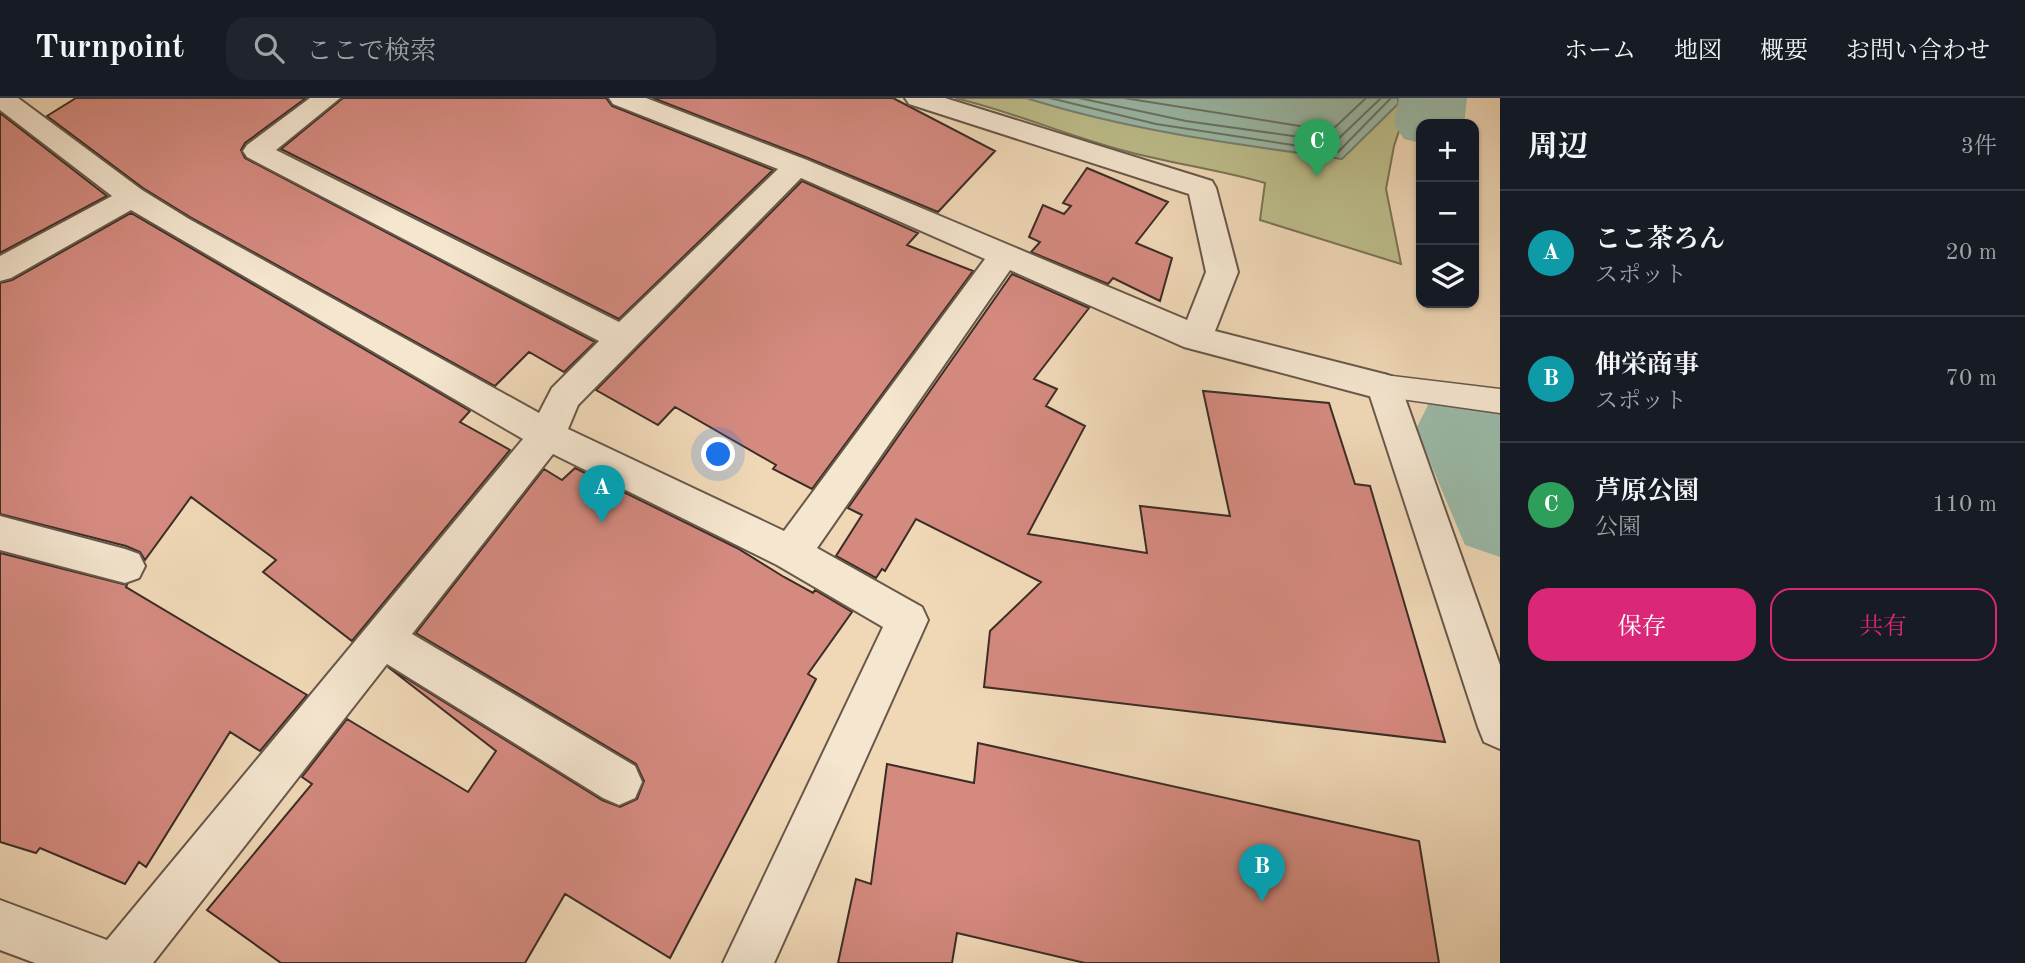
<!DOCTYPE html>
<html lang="ja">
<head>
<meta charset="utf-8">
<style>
	body { margin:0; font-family:"Old Standard TT","Noto Serif JP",serif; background:#20242c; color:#f1f3f6 }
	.controls { position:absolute; right:21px; top:21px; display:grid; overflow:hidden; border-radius:14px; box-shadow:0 2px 5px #0004 }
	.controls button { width:63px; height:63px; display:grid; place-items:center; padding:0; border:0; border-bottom:2px solid #363941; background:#171b24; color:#f1f3f6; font:35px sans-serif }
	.you { position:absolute; left:719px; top:357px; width:24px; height:24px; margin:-18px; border:5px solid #fff; border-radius:50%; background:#1a73e8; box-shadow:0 0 0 10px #1a73e833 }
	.badge { display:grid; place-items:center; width:46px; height:46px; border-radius:50%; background:#db2777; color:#fff; font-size:23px; font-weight:700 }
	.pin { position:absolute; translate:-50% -58px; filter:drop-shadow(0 2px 4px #0008) }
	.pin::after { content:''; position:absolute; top:37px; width:24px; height:21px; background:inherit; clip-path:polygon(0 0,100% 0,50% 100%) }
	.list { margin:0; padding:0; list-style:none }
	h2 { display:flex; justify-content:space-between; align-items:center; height:91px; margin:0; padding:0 28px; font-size:30px }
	h2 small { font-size:23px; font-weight:400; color:#9ea1a6 }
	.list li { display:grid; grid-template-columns:46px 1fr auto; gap:21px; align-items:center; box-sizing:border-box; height:126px; padding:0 28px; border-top:2px solid #363941 }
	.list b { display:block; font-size:26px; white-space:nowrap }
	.list p { margin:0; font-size:23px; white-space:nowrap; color:#9ea1a6 }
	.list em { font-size:23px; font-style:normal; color:#9ea1a6 }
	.actions { display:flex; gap:14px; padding:21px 28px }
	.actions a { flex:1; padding:16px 0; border:2px solid #db2777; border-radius:21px; text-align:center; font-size:24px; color:#db2777 }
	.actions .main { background:#db2777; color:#fff }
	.icon { flex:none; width:38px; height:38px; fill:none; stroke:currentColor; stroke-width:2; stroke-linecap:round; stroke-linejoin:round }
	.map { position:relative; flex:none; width:1500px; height:865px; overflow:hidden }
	header { display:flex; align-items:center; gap:42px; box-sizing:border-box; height:98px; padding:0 35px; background:#171b24; border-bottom:2px solid #363941 }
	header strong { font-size:33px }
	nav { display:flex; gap:38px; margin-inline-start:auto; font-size:24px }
	.search { width:490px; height:63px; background:#20242c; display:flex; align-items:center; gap:18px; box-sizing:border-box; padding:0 24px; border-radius:21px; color:#9ea1a6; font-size:26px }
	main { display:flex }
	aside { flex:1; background:#171b24 }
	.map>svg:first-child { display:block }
	.green { fill:#bdbe8c; stroke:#7c7659; stroke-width:2 }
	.water { fill:#9bbba9; stroke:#758275; stroke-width:2 }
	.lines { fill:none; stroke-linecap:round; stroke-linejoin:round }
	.shore { stroke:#6b7468; stroke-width:2 }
	.river { fill:#9bbba9; fill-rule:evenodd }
	.building { fill:#d58a80; stroke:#3b2d26; stroke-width:2 }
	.pedestrian-casing { stroke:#68584a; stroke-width:3 }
	.minor-casing { stroke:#68584a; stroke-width:4 }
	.tertiary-casing { stroke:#68584a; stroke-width:4 }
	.pedestrian { fill:#f5e6d0; fill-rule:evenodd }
	.minor { fill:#f5e6d0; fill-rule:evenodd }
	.tertiary { fill:#f5e6d0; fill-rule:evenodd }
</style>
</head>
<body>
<header>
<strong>Turnpoint</strong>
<div class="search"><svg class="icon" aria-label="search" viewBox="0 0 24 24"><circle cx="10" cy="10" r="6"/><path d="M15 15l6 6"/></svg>ここで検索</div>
<nav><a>ホーム</a><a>地図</a><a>概要</a><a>お問い合わせ</a></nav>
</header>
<main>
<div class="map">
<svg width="1500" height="865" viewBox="0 0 1500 865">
	<rect width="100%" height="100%" fill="#f0d8b7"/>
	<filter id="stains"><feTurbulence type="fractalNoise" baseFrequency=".00286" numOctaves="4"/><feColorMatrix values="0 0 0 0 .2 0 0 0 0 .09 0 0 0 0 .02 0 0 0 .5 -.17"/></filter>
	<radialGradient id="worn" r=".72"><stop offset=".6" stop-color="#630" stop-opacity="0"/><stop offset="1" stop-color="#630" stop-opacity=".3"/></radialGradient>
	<path class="green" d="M955,0H1410L1394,48L1386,91L1401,166L1260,122L1265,85C1220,72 1174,66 1129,54C1070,39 1014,14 955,0Z"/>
	<path class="water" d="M1026,0H1398V6L1342,61C1234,46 1131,33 1026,0Z"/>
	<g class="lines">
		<path class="shore" d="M1050,0L1156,26L1338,54L1391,0
			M1079,0L1186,23L1335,44L1381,0
			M1124,0L1331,33L1366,0"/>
		<path class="river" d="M1399,0H1467L1464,26H1421V45L1404,41L1394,26Z
			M1462,294L1495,305L1500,315V459L1465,447L1416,331L1429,305Z"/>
	</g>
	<path class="building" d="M76,0H306L245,45L241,52L245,60L595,244L564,274L529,254L495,288L190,119L143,90L47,18Z
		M343,0H606L612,8L773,72L619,221L281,51Z
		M653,0H893L995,53L938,114L808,60Z
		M0,15L107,98L0,155Z
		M1087,70L1168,104L1136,145L1172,160L1160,203L1113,180L1108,186L1031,154L1040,144L1029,139L1043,107L1064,116L1071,108L1063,105Z
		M802,83L918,135L907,147L973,173L812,391L773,371L776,367L675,309L658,327L596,292Z
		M131,115L470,313L460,324L510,352L352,543L263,474L276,462L191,399L145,462L140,454L126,448L0,416V185L12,182Z
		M1012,176L1089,210L1034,281L1057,291L1046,308L1085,328L1028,436L1147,455L1140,408L1230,418L1203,293L1329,305L1355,386L1370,388L1445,644L984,589L990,533L1041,484L916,421L885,473L882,471L876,480L836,458L862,417L848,410Z
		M575,370L737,450L784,479L813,495L815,492L852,514L808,576L816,581L670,860L565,796L525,865H281L207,812L312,686L302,679L347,621L468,694L496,653L388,569L602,702L620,709L637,701L644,683L636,666L416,535L544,371L562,382Z
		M0,455L127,487L126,489L307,597L260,653L230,634L146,769L139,764L125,786L40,750L36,755L0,744Z
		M978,645L1419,743L1439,865H1085L957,835L952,865H838L856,781L871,786L887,666L974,685Z"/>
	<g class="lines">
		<g class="pedestrian-casing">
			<path id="pedestrian" d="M1384,277L1500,291V315L1373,297L1368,289L1373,281Z"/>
		</g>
		<g class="minor-casing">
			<path id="minor" d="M0,0H18L142,92L189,121L539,315L552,290L599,243L247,59L243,53L247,47L310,0H340L276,52L619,224L778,71L613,6L609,0H646L807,62L1187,222L1206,174L1189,96L909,6L905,0H945L1212,83L1216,90L1238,174L1215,233L1384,276L1396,280L1401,289L1396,298L1384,302L1184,249L1010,172L817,450L922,509L928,522L774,865H723L883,529L777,467L553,356L412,536L635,668L642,684L635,700L619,707L603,700L387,566L153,865H35L0,852V802L107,842L523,341L131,112L11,180L0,183V158L112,98L0,12ZM801,80L985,161L784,433L568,331L578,307Z
				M0,418L125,451L139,456L145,468L139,480L125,485L0,452Z"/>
		</g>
		<g class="tertiary-casing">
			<path id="tertiary" d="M1384,276L1396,280L1401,289L1500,567V651L1484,644L1478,629L1367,289L1372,280Z"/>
		</g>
		<use href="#pedestrian" class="pedestrian"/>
		<use href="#minor" class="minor"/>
		<use href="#tertiary" class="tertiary"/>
	</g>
	<rect width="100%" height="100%" filter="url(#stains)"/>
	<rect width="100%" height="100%" fill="url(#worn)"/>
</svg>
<div class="controls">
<button>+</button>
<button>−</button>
<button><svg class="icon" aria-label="layers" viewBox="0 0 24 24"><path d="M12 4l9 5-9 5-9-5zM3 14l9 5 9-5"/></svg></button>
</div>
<div class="you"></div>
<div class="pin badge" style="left:602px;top:425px;background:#0f9aa8">A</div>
<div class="pin badge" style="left:1262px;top:804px;background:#0f9aa8">B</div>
<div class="pin badge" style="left:1317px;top:79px;background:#2e9e5b">C</div>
</div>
<aside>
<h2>周辺<small>3件</small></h2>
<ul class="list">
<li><span class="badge" style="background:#0f9aa8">A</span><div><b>ここ茶ろん</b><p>スポット</p></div><em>20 m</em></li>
<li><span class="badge" style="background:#0f9aa8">B</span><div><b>伸栄商事</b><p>スポット</p></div><em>70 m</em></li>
<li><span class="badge" style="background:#2e9e5b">C</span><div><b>芦原公園</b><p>公園</p></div><em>110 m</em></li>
</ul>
<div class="actions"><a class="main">保存</a><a>共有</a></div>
</aside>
</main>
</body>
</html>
